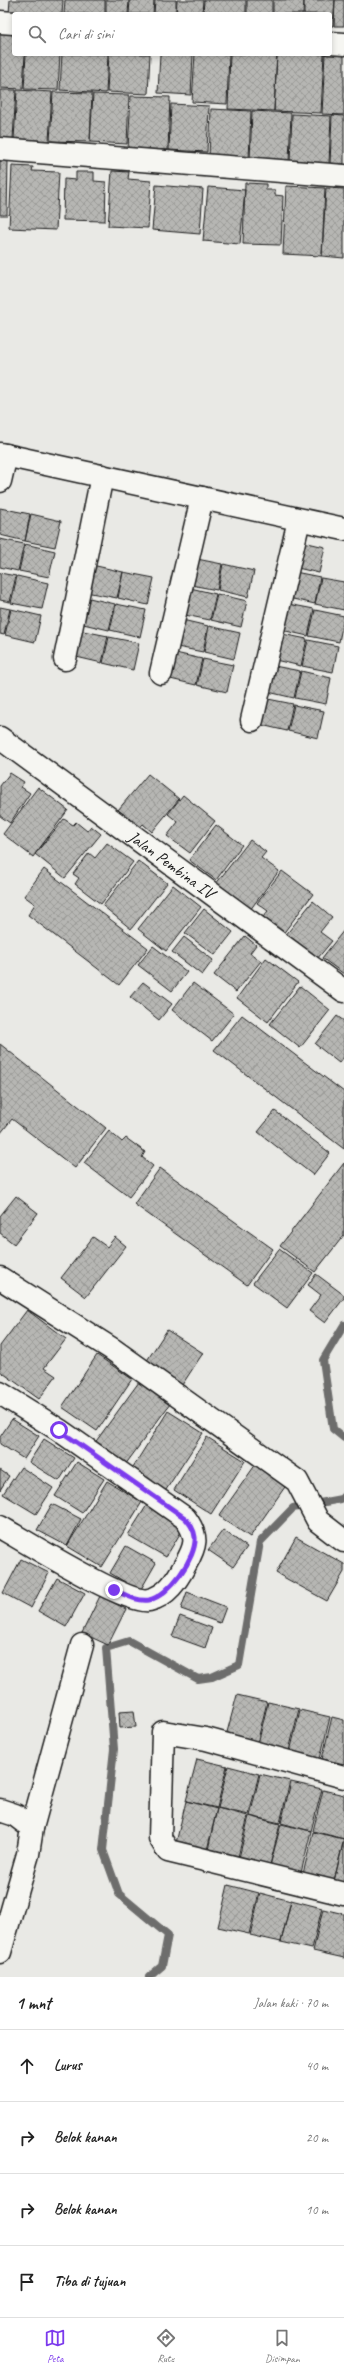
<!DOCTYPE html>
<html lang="id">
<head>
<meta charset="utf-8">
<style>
	body { margin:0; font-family:Caveat,sans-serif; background:#f2f2f2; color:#222 }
	.stop { position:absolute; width:12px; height:12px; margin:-9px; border:3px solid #7c3aed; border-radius:50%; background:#fff }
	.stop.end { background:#7c3aed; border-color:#fff; box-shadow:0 1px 4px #0008 }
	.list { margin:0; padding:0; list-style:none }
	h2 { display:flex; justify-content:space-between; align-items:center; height:52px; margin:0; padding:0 16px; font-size:17px }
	h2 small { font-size:13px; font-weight:400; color:#767676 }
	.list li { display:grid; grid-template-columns:26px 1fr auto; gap:12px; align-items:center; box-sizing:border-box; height:72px; padding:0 16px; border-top:1px solid #e0e0e0 }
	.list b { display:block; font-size:15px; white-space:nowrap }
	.list em { font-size:13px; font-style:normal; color:#767676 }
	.icon { flex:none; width:22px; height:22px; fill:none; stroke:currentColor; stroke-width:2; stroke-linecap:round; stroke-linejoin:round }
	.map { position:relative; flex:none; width:344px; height:1977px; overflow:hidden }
	.search { position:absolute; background:#fff; box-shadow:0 2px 6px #0003; left:12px; right:12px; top:12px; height:44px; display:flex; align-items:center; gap:10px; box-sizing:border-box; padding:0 14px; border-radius:4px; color:#767676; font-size:15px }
	.sheet { height:340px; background:#fff }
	nav { display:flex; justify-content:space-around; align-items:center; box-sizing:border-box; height:56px; border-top:1px solid #e0e0e0; background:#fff; font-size:11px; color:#767676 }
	nav a { display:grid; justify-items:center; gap:2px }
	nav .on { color:#7c3aed }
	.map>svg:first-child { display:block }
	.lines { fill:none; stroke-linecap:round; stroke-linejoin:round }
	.stream { stroke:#6d6d6c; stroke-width:8 }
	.building { fill:url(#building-cross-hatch); stroke:#1c1c1c }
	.street-casing { stroke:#1c1c1c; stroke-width:25 }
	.street { stroke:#f6f6f2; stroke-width:22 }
	.route { stroke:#7c3aed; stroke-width:5 }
	.labels { text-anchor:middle; stroke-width:4; stroke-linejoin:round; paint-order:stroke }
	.street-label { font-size:17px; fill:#1c1c1c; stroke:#f6f6f2 }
</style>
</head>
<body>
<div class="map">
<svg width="344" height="1977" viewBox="0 0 344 1977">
	<defs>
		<pattern id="building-cross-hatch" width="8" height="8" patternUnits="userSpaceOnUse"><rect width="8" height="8" fill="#b6b6b3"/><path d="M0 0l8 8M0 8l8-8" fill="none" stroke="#9c9c99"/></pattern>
	</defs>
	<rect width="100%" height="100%" fill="#e9e9e5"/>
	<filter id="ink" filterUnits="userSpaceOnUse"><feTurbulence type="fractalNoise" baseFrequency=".025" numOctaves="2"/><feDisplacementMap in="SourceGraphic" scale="8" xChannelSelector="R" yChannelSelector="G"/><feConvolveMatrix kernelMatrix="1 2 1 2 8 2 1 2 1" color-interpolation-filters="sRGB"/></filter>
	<g filter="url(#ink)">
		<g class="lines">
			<path class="stream" d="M344,1325L323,1360L333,1429L344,1438
				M149,1977L162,1966L168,1935L119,1894L103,1850L114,1749L106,1648L129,1641L198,1679L212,1677L239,1665L260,1542L293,1508L341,1499L344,1496"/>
		</g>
		<path class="building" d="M10,0H63L62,14L9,13Z
			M65,0H105V14H64Z
			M106,0H129L128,14H106Z
			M130,0H154L153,14H129Z
			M155,0H176V14H154Z
			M177,0H203L202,14H176Z
			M204,0H246V14H203Z
			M247,0H272V14H247Z
			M273,0H304L303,14H273Z
			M304,0H335L333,26H330V14H304Z
			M335,0H344V26H334Z
			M0,31H14V54H25L23,89L0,88Z
			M344,53V115L322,114L325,54Z
			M26,54H60L58,90L24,89Z
			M62,54H108L106,93L60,90Z
			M109,54H150L148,94L107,92Z
			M160,54H193L191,95L158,93Z
			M195,54H229L227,104L192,102Z
			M230,54H277L274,111L228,109Z
			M277,54H324L321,113L274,111Z
			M0,90H16L13,139H0Z
			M17,90L52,92L49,141L14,139Z
			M53,92L92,93L90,142L50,141Z
			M93,94L129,95L127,144L90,142Z
			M131,96L170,97L168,150L128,148Z
			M171,104L209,106L207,152L169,150Z
			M211,109L251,111L249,159L209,158Z
			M252,111L291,113L289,162L250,160Z
			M292,114L331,116L329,164L290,162Z
			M332,115L344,116V164H330Z
			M0,159H8L7,215H0Z
			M12,166L33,167L32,171L59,172L56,230L9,228Z
			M112,171L129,172L128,179L151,181L148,228L108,226Z
			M76,172H94V181L106,182L105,221L63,220L64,179L76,180Z
			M245,183L266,184V190H275V195L283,196L281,245L243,244Z
			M156,185L203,189L200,234L152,230Z
			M286,186L325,188L322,256L283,254Z
			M208,187L245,190L240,244L203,241Z
			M326,188L344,189V258L322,256Z
			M0,508L30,514L25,541L0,535Z
			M31,514L61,521L55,547L25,541Z
			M0,539L24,544L18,571L0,567Z
			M295,540L325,547L319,573L289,566Z
			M25,544L55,551L49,577L19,571Z
			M192,558L222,564L217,590L186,584Z
			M223,564L254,571L248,597L218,590Z
			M92,565L123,572L117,598L86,592Z
			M290,571L320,577L315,604L284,597Z
			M123,572L154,578L148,605L118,598Z
			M0,573L16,576L10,602L0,600Z
			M17,576L48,583L42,609L11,603Z
			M321,578L344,582V610L315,604Z
			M186,587L216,594L210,620L180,614Z
			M217,594L247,601L241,627L211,620Z
			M85,597L115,604L109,630L79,623Z
			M283,603L314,609L308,636L277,629Z
			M116,604L146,610L140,637L110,630Z
			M0,607L10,609L4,635L0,634Z
			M11,609L41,616L35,642L5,635Z
			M315,610L344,616L339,642L309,636Z
			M178,619L208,626L203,652L172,646Z
			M209,626L240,633L234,659L204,652Z
			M78,630L108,636L102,663L72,656Z
			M277,633L307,639L301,666L271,659Z
			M109,637L139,643L133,670L103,663Z
			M308,640L338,646L333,672L302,666Z
			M171,652L202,659L196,685L166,678Z
			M203,659L233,665L227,692L197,685Z
			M269,665L300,671L294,698L264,691Z
			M301,671L331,678L326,704L295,698Z
			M263,698L293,704L287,731L257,724Z
			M294,705L324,711L318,738L288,731Z
			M10,773L24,782L21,787L30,793L10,823L0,816V786Z
			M148,774L179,799L152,832L143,824L135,833L113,816Z
			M38,787L68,810L33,857L3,834Z
			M183,795L215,821L190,853L167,836L178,822L168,814Z
			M64,819L73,825L76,822L87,831L91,826L101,834L65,878L35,854Z
			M216,825L242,845L216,880L189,860Z
			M250,840L266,852L261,858L279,871L247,914L212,889Z
			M107,843L133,862L101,904L75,884L79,878L73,874L89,853L95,858Z
			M138,861L167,883L131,929L103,906Z
			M44,869L148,948L119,985L28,915L35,904L24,896Z
			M282,871L313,894L279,939L258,923L268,911L257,903Z
			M173,885L201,907L166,951L138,929Z
			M313,901L332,917L320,932L332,941L312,965L281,941Z
			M204,909L233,932L215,955L185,933Z
			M344,930V974L322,958Z
			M245,936L256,945L250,953L261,961L236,992L214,975Z
			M184,937L213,960L202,975L172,952Z
			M153,946L187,972L172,991L138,965Z
			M266,958L298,982L268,1022L237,998Z
			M143,982L172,1004L159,1020L130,997Z
			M193,983L234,1014L212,1041L172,1010Z
			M300,986L330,1010L300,1048L270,1024Z
			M242,1015L344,1092V1149L214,1050Z
			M337,1016L344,1021V1057L339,1063L315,1044Z
			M0,1044L106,1128L75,1168L12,1119L0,1134Z
			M275,1111L330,1153L313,1175L258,1132Z
			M109,1131L122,1142L126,1138L145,1152L142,1157L153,1166L129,1197L84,1163Z
			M344,1163V1235L315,1272L280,1246Z
			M160,1168L273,1249L247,1285L134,1204Z
			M16,1196L38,1213L14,1244L0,1233V1216Z
			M93,1237L107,1247L115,1237L126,1246L86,1297L61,1278Z
			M279,1249L313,1273L287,1308L253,1283Z
			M316,1274L344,1295V1298L325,1323L309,1311L321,1295L308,1285Z
			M27,1310L66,1339L44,1368L56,1376L39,1399L0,1371V1346Z
			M167,1330L203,1353L182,1385L146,1362Z
			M97,1355L132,1379L97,1431L62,1407Z
			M139,1382L170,1404L125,1465L94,1444Z
			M168,1411L203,1433L162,1496L128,1475Z
			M12,1419L39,1436L24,1459L0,1444V1437Z
			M207,1437L245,1461L211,1514L174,1490Z
			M44,1439L74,1458L59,1481L29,1462Z
			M77,1462L104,1479L82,1513L55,1496Z
			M256,1464L287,1484L250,1537L219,1516Z
			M21,1467L53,1488L36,1514L3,1494Z
			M0,1470L9,1476L0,1490Z
			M107,1481L142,1502L102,1567L67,1546Z
			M52,1504L81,1519L67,1546L37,1530Z
			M147,1505L184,1527L166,1557L128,1535Z
			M223,1530L247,1547L233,1567L208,1550Z
			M296,1537L344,1564V1572L327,1601L276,1573Z
			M126,1546L156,1563L140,1591L110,1573Z
			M21,1559L49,1573L31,1608L3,1593Z
			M57,1578L85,1593L66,1627L38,1611Z
			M187,1592L226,1607L220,1623L181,1609Z
			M100,1596L126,1609L108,1645L82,1633Z
			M180,1616L212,1628L205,1648L172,1636Z
			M237,1695L267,1702L257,1744L226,1736Z
			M268,1702L299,1709L289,1751L258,1744Z
			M300,1710L330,1717L320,1759L290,1752Z
			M134,1711L136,1727L120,1728L119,1712Z
			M332,1717L344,1720V1764L322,1759Z
			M197,1759L227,1766L217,1808L186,1801Z
			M228,1766L259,1774L249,1815L218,1808Z
			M260,1774L290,1781L280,1823L250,1816Z
			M291,1782L322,1789L311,1831L281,1823Z
			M323,1790L344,1795V1839L313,1831Z
			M186,1801L217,1809L207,1850L176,1843Z
			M217,1808L248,1816L238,1857L208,1850Z
			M249,1816L280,1824L270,1865L239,1858Z
			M281,1824L311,1831L301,1873L270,1866Z
			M313,1832L344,1839L334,1881L303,1874Z
			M344,1839V1884L334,1881Z
			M228,1885L259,1893L249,1934L218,1927Z
			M260,1893L291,1901L281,1942L250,1935Z
			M291,1900L322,1908L312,1949L281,1942Z
			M323,1909L344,1914V1958L313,1951Z"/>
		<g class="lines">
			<g class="street-casing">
				<g id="street">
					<path d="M0,22L14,23"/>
					<path d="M330,43L344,44"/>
					<path d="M0,149L344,176"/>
					<path d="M0,454L344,529"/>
					<path d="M0,481L6,455"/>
					<path d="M65,659L102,476"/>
					<path d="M161,673L202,498"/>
					<path d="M252,720L299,520"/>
					<path id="s1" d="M0,738L344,991"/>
					<path d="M0,1278L112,1349L297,1481L318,1521L344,1541"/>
					<path d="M0,1393L59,1430L185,1518C199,1537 196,1546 185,1565C177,1580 167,1596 149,1600C127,1605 25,1541 0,1527"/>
					<path d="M344,1777L206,1739L163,1732L160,1838L168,1851L344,1894"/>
					<path d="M0,1810L15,1815L32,1828L28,1854L0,1952"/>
					<path d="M32,1828L82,1645"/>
				</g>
			</g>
			<use href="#street" class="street"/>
		</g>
	</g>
	<g class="lines" filter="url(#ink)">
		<path class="route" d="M59,1430L185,1518C190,1524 194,1529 195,1537C197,1557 169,1596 149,1600C137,1602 124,1594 114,1590"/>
	</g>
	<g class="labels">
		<g class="street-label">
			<text dy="6" stroke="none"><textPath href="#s1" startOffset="213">Jalan Pembina IV</textPath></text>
		</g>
	</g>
</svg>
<div class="stop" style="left:59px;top:1430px"></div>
<div class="stop end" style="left:114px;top:1590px"></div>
<div class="search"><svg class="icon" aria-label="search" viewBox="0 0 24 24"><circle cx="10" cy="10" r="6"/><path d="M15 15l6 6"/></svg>Cari di sini</div>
</div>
<section class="sheet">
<h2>1 mnt<small>Jalan kaki · 70 m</small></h2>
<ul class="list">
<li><svg class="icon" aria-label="ahead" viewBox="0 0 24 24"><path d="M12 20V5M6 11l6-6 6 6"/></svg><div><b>Lurus</b></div><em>40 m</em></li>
<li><svg class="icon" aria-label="right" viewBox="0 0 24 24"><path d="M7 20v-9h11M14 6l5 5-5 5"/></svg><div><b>Belok kanan</b></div><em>20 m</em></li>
<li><svg class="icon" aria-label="right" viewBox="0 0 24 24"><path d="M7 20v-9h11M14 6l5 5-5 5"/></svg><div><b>Belok kanan</b></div><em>10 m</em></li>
<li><svg class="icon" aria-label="arrive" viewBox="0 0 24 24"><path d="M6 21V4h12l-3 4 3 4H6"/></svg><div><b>Tiba di tujuan</b></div></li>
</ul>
</section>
<nav>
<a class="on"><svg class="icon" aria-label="map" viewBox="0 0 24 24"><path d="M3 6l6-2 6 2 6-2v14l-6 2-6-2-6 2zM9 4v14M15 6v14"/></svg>Peta</a>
<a><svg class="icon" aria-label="directions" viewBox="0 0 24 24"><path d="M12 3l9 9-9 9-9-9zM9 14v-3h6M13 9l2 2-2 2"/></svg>Rute</a>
<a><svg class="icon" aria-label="saved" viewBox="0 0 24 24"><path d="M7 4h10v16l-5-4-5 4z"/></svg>Disimpan</a>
</nav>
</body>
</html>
